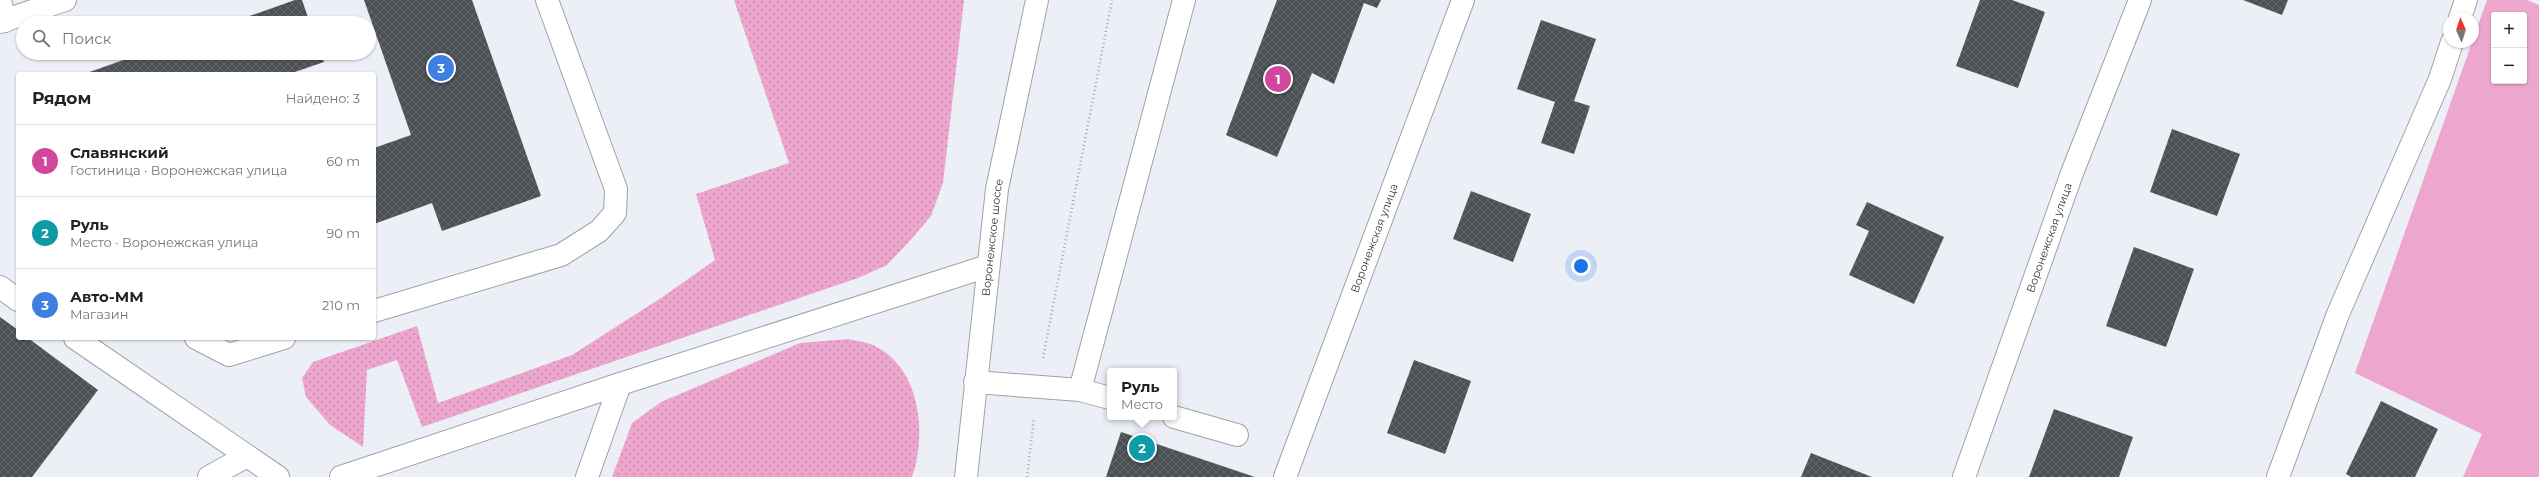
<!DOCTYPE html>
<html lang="ru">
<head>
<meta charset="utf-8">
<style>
	body { margin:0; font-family:Montserrat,sans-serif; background:#f6f6f6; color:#222 }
	.controls { position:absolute; right:12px; top:12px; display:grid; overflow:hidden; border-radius:4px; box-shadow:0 1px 3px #0004 }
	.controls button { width:36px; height:36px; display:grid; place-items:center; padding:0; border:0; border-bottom:1px solid #e0e0e0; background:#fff; color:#222; font:20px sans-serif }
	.compass { position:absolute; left:2443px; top:12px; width:36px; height:36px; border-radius:50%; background:#fff; box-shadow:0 1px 3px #0004; rotate:357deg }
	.you { position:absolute; left:1581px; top:266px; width:14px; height:14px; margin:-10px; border:3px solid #fff; border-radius:50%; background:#1a73e8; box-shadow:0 0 0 6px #1a73e833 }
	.badge { display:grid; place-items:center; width:26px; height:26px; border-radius:50%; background:#ea580c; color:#fff; font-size:13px; font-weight:700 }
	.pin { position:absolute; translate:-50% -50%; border:2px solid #fff; box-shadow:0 1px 4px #0006 }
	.popup { position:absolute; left:1107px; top:368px; width:70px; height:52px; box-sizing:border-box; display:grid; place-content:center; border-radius:4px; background:#fff; filter:drop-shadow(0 1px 3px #0005); font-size:13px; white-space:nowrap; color:#767676 }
	.popup b { font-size:15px; color:#222 }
	.popup::after { content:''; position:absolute; left:50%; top:100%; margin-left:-8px; border:8px solid transparent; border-top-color:#fff }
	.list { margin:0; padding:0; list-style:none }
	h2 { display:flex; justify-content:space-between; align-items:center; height:52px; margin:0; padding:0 16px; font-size:17px }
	h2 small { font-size:13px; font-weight:400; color:#767676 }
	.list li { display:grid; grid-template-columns:26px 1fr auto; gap:12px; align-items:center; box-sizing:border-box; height:72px; padding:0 16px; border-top:1px solid #e0e0e0 }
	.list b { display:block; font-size:15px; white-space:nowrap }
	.list p { margin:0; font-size:13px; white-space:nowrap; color:#767676 }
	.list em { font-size:13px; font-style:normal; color:#767676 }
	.icon { flex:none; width:22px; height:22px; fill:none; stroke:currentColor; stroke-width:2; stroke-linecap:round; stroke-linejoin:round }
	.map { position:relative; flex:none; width:2539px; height:477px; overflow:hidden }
	.search { position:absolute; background:#fff; box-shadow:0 1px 3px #0004; left:16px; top:16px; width:360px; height:44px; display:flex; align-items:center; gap:10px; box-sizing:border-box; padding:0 14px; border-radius:22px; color:#767676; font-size:15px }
	.panel { position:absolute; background:#fff; box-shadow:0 1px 3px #0004; left:16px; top:72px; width:360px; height:268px; border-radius:4px }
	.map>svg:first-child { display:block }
	.grass { fill:url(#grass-dots) }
	.garden { fill:#eda7ce; fill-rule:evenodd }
	.building { fill:url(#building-cross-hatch) }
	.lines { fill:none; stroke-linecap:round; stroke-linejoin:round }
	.minor-casing { stroke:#a0a2a9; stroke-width:24 }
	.major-casing { stroke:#a0a2a9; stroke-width:24 }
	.path { stroke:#a5a7ad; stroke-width:2.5; stroke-dasharray:1 3; stroke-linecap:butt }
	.minor { stroke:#fff; stroke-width:22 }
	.major { stroke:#fff; stroke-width:22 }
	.labels { text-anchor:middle; stroke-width:4; stroke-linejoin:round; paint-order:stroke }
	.street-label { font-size:11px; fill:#393a3d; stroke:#fff }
</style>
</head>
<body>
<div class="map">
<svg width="2539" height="477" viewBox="0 0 2539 477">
	<defs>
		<pattern id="grass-dots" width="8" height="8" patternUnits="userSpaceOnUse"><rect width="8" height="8" fill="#eda7ce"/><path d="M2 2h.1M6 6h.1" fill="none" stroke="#c189a8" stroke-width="1.8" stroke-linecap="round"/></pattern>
		<pattern id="building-cross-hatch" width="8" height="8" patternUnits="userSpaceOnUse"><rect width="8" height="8" fill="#4c5156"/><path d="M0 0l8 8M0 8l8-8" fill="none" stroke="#64686c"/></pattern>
	</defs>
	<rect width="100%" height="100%" fill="#edeff7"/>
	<path class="grass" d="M734,0H964L943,183L931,216L908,243L887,265L858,278L422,427L397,360L367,370L363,447L330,425L306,397L302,378L313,362L417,326L438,403L572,355L661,298L715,260L696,194L789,163Z
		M848,339C856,341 867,342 875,346C921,369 927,434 912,477H612L632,423L661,402L800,343Z"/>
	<path class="garden" d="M2487,0H2527L2539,5V477H2463L2482,434L2355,373ZM2494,15H2524V81H2494Z"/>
	<path class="building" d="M295,0H302L310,23H230Z
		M364,0H472L541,196L442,231L432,203L374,224V148L411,135Z
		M1277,0H1381L1377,8L1364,3L1334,84L1312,73L1277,157L1226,135Z
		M1980,0H2012L2045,12L2018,88L1956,66Z
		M2243,0H2288L2282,15Z
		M1541,20L1596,39L1574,101L1590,106L1574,154L1541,143L1555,102L1517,89Z
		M143,53H320L324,62L289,74H84Z
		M2172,129L2240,154L2217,216L2150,192Z
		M1471,191L1531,214L1513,262L1453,239Z
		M1867,202L1944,237L1914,304L1849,275L1869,231L1856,225Z
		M2134,247L2194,269L2166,347L2106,326Z
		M0,317L18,330V338H28L98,390L32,477H0Z
		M1414,360L1471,381L1445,454L1387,433Z
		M2381,401L2438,429L2415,477H2351L2346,474Z
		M2054,409L2133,437L2119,477H2029Z
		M1121,432L1255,477H1106Z
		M1811,453L1872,477H1801Z"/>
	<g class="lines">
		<g class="minor-casing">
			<g id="minor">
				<path d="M0,0L5,21"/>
				<path d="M2460,18L2466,0"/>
				<path d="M0,22L65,0"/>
				<path d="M0,287L18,300"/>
				<path d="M374,311L561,255L599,231L615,213L616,189L547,0"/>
				<path d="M75,338L278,477"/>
				<path d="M196,338L229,355L284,338"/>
				<path d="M975,382L1080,390L1184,0"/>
				<path d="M1080,390L1110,398"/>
				<path d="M1174,417L1237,435"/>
				<path d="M209,477L247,456"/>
				<path d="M341,477L620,384"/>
				<path d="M587,477L620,384L988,266"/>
				<path id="s1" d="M1285,477L1463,0"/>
				<path id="s2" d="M1964,477L2072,173L2140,0"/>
				<path d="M2278,477L2338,314L2440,79L2452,42"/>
			</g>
		</g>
		<g class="major-casing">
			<g id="major">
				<path id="s3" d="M966,477L997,189L1037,0"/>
			</g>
		</g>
		<path class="path" d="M1043,358L1112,0
			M1027,477L1034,418"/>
		<use href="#minor" class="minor"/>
		<use href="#major" class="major"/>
	</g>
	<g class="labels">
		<g class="street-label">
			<text dy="4" stroke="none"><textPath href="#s3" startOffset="241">Воронежское шоссе</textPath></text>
			<text dy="4" stroke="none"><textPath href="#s1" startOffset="255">Воронежская улица</textPath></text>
			<text dy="4" stroke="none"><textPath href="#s2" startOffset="254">Воронежская улица</textPath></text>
		</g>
	</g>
</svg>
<div class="controls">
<button>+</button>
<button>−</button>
</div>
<svg class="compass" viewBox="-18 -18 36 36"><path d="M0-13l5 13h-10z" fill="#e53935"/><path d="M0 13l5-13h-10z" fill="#767676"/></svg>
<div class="you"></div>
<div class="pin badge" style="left:1278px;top:79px;background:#d1479c">1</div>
<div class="pin badge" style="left:1142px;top:448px;background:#0f9aa8">2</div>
<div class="popup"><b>Руль</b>Место</div>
<div class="pin badge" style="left:441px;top:68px;background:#3f7fe0">3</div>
<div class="search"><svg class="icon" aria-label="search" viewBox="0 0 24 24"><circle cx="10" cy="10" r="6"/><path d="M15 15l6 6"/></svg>Поиск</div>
<section class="panel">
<h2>Рядом<small>Найдено: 3</small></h2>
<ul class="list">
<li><span class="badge" style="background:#d1479c">1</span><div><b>Славянский</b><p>Гостиница · Воронежская улица</p></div><em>60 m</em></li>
<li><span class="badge" style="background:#0f9aa8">2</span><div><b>Руль</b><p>Место · Воронежская улица</p></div><em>90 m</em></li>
<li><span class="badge" style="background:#3f7fe0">3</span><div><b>Авто-ММ</b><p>Магазин</p></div><em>210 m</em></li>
</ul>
</section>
</div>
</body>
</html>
